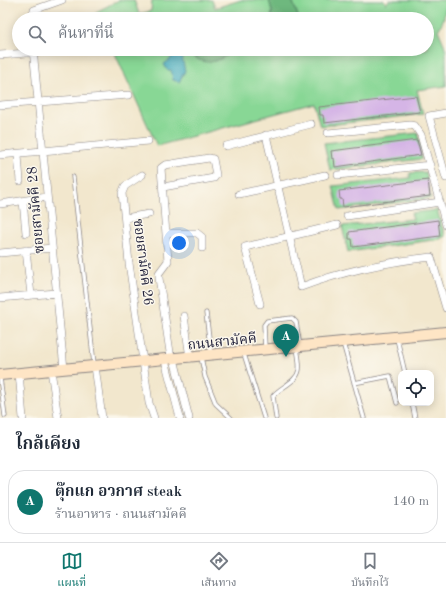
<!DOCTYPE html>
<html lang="th">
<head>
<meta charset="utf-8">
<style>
	body { margin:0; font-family:"Old Standard TT","Noto Serif Thai",serif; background:#f6f6f7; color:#1f2937 }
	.controls { position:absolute; right:12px; bottom:12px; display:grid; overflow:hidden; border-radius:8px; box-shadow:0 2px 10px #0003 }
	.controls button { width:36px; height:36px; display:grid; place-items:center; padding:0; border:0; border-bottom:1px solid #e0e1e3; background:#fff; color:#1f2937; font:20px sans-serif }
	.you { position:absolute; left:179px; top:243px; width:14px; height:14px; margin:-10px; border:3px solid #fff; border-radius:50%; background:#1a73e8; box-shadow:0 0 0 6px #1a73e833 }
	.badge { display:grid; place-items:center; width:26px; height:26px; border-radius:50%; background:#0f766e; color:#fff; font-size:13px; font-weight:700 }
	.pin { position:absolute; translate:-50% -33px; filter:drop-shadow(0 1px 2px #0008) }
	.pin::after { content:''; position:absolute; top:21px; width:14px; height:12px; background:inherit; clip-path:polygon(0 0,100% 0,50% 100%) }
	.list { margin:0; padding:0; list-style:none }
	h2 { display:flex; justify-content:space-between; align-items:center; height:52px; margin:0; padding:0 16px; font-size:17px }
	h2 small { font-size:13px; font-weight:400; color:#747a83 }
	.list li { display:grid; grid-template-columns:26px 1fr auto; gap:12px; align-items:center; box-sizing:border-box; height:64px; margin:0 8px 8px; padding:0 8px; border:1px solid #e0e1e3; border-radius:16px }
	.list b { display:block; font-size:15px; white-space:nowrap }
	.list p { margin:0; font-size:13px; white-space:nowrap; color:#747a83 }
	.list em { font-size:13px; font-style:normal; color:#747a83 }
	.icon { flex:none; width:22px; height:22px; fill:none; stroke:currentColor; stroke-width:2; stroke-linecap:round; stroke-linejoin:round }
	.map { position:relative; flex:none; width:446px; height:418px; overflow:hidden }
	.search { position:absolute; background:#fff; box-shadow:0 2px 10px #0003; left:12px; right:12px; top:12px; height:44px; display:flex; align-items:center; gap:10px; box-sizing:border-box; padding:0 14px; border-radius:22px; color:#747a83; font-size:15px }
	.sheet { height:124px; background:#fff }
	nav { display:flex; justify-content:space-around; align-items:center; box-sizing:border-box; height:56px; border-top:1px solid #e0e1e3; background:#fff; font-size:11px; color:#747a83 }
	nav a { display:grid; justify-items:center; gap:2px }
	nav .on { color:#0f766e }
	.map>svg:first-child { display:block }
	.green { fill:#88d795; stroke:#557c68 }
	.forest { fill:#6eb87e; stroke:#486d5c }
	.water { fill:#3ca9bc; stroke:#2f667c }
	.building { fill:#d5b5e6 }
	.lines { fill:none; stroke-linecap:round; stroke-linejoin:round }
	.lane-casing { stroke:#8a8484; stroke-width:5 }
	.street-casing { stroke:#8a8484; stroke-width:8 }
	.secondary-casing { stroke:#8a8484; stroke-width:12 }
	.lane { stroke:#fff; stroke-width:3.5 }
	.street { stroke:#fff; stroke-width:7 }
	.secondary { stroke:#fee5c5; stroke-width:10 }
	.labels { text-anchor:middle; stroke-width:3; stroke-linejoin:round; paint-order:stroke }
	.street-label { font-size:14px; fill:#22223b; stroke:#fbf7ec }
</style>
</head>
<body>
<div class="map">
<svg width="446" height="418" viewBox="0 0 446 418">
	<rect width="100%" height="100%" fill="#fbf7ec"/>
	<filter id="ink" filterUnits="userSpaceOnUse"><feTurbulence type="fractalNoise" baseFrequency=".025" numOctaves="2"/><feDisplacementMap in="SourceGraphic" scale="8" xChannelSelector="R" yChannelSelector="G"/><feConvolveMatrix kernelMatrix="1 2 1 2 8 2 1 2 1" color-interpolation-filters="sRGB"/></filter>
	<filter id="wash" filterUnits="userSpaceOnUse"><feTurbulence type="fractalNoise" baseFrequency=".012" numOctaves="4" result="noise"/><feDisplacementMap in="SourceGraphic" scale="16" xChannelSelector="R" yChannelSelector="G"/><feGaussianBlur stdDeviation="0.9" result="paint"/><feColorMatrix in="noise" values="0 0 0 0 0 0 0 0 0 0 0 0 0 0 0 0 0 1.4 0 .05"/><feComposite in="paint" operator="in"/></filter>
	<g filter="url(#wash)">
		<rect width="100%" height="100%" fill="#f2e7cd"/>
		<path class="green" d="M119,0H134L139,14L151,11L152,0H212L215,8L241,0H269L272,11L271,19H225L223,16L207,15L203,19H99L96,12Z
			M292,0H384L386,4L389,0H446C446,8 444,23 438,30L446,49V86L417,90L423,114L320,126L314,103L157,146L113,49H204L194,57L221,58L237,49H427V19H297L298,16Z
			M418,133L422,159L330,170L324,143Z
			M426,172L431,198L339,210L333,186L410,178V173Z
			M437,210L445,236L440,239L348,252L342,226L413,219L411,213Z"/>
		<path class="forest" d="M269,0H292L298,16L297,19H271L272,11Z
			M204,49H237C223,58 210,68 194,57Z"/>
		<path class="water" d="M176,52L182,57L185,71L179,82L173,80L171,70H167L164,64L171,59L172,53Z"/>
		<g id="blocks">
			<path class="building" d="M416,96L420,112L324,123L323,115H320L319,107Z
				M417,140L421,155L335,167L334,158L332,159L331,151Z
				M428,180L430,196L343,207L342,199H340L339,191Z
				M438,220L440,236L353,247L352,239H349V232Z"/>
		</g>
	</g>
	<g filter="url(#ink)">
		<use href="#blocks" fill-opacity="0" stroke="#8a8484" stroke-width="1"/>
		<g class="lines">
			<g class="lane-casing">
				<path id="lane" d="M73,177L94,364
					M206,313L211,354
					M397,339L405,373
					M343,343L364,418
					M265,349L264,325L267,321L292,318L296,322L300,346
					M244,354L264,418
					M201,357L205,377L216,404L231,418
					M0,378L5,416
					M354,383L390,376L397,403
					M412,403L415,418
					M276,418L273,396C280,387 297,382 299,370C300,363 298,355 297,348"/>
			</g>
			<g class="street-casing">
				<path id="street" d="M31,19L34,10L62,0
					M33,49L64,369
					M0,55L81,49
					M0,105L129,95
					M446,113L429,116L446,178
					M328,133L410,125L415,126L421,135L446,225
					M266,135L301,287C343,271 386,262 431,257L446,308
					M226,146L311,124
					M0,155L148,141
					M18,155L20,181
					M142,175L125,186L122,193L129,263L149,403L154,418
					M338,175L430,165
					M163,187L214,178L216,175L213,159L209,158L165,165L161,168L168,261L159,273V278L171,359
					M239,194L325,175
					M23,201L26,233
					M0,204L47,197
					M347,216L440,202
					M125,218L149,214
					M167,233H197L202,237V248
					M26,250L31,295
					M0,253L52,248
					M0,298L56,293
					M260,304L245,247L337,225
					M184,316L190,358
					M174,359L189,418
					M165,360L180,418
					M95,366L102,418
					M51,370L58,418
					M19,373L23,418"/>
			</g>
			<g class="secondary-casing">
				<path id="secondary" d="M0,375L446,332"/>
			</g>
			<use href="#lane" class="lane"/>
			<use href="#street" class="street"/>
			<use href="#secondary" class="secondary"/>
		</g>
	</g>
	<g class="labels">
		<g class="street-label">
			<text transform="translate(35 210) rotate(-95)" y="5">ซอยสามัคคี 28</text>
			<text transform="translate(144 262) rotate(83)" y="5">ซอยสามัคคี 26</text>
			<text transform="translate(222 341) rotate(-6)" y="5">ถนนสามัคคี</text>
		</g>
	</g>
</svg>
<div class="controls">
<button><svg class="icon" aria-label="locate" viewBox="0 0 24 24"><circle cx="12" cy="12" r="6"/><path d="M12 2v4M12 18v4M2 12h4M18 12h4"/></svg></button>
</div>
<div class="you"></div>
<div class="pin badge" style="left:286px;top:357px">A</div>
<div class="search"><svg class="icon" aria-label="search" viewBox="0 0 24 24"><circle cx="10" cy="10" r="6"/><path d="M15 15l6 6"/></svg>ค้นหาที่นี่</div>
</div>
<section class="sheet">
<h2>ใกล้เคียง<small></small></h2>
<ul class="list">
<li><span class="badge">A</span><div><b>ตุ๊กแก อวกาศ steak</b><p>ร้านอาหาร · ถนนสามัคคี</p></div><em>140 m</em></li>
</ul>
</section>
<nav>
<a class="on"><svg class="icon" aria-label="map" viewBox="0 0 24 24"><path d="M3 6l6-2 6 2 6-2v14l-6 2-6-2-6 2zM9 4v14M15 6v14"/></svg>แผนที่</a>
<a><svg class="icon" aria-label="directions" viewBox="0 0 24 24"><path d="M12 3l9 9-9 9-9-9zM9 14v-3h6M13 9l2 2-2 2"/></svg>เส้นทาง</a>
<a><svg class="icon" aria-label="saved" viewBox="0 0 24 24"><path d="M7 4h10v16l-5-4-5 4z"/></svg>บันทึกไว้</a>
</nav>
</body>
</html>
